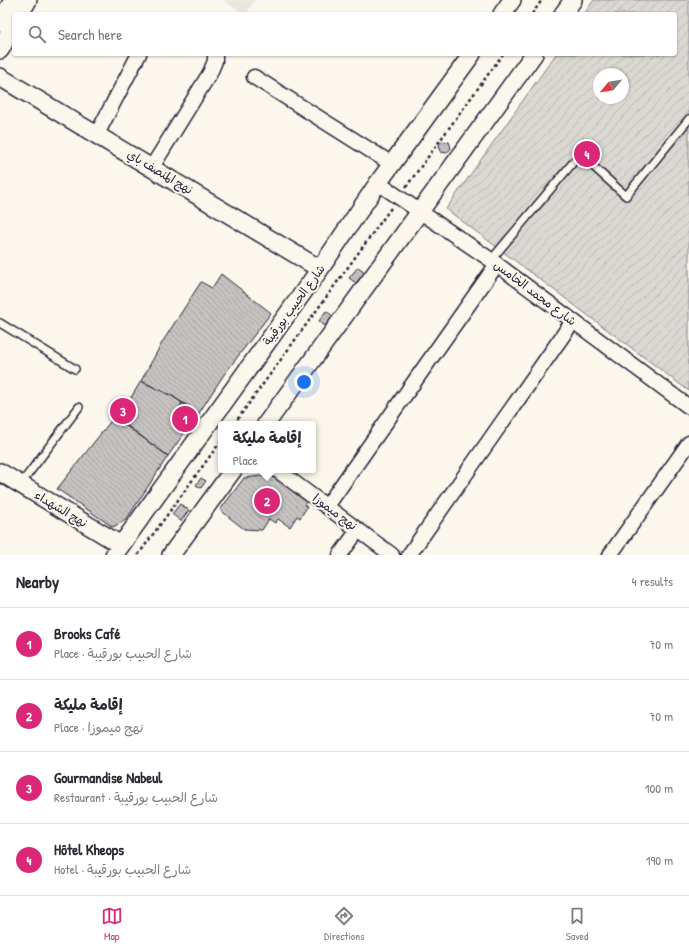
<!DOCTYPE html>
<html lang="en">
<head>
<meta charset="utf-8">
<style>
	body { margin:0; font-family:"Patrick Hand","Playpen Sans Arabic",sans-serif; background:#f7f7f7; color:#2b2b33 }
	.compass { position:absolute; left:593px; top:68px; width:36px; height:36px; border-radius:50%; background:#fff; box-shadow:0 1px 3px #0004; rotate:240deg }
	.you { position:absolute; left:304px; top:382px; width:14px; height:14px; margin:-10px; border:3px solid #fff; border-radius:50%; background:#1a73e8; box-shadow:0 0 0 6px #1a73e833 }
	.badge { display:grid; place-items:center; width:26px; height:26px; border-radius:50%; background:#db2777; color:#fff; font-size:13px; font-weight:700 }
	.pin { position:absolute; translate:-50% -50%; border:2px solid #fff; box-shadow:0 1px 4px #0006 }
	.popup { position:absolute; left:218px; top:421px; width:98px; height:52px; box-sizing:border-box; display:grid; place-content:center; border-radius:4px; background:#fff; filter:drop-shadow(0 1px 3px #0005); font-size:13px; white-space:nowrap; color:#7c7c81 }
	.popup b { font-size:15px; color:#2b2b33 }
	.popup::after { content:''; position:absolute; left:50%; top:100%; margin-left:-8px; border:8px solid transparent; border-top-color:#fff }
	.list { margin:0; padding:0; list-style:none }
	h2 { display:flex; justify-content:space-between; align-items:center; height:52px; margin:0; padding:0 16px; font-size:17px }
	h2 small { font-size:13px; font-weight:400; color:#7c7c81 }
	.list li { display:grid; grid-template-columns:26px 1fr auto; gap:12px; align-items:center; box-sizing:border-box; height:72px; padding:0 16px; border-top:1px solid #e1e1e2 }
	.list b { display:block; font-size:15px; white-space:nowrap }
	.list p { margin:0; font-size:13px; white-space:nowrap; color:#7c7c81 }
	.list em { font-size:13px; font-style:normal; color:#7c7c81 }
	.icon { flex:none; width:22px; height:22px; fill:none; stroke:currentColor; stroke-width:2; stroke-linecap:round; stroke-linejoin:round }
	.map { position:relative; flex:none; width:689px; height:555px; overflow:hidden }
	.search { position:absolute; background:#fff; box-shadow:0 1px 3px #0004; left:12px; right:12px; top:12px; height:44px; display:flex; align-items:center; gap:10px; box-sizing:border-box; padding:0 14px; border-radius:4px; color:#7c7c81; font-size:15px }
	.sheet { height:340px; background:#fff }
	nav { display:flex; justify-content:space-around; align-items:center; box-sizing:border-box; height:56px; border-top:1px solid #e1e1e2; background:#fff; font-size:11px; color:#7c7c81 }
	nav a { display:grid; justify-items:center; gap:2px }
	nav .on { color:#db2777 }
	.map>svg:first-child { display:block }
	.built { fill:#ebe7df }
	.garden { fill:url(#garden-furrows); stroke:#7e7d87; fill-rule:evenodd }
	.building { fill:url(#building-back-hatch); stroke:#22223b }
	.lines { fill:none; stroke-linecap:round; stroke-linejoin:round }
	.service-casing { stroke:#22223b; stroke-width:10 }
	.minor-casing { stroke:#22223b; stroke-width:17 }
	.tertiary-casing { stroke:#22223b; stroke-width:20 }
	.path { stroke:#22223b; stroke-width:2.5; stroke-dasharray:3 3; stroke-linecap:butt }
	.service { stroke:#fbf7ec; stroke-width:7 }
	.minor { stroke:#fbf7ec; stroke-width:14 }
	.tertiary { stroke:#fbf7ec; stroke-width:17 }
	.labels { text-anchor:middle; stroke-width:4; stroke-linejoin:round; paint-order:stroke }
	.street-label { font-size:12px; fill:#22223b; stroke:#fbf7ec }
</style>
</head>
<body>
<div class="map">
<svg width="689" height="555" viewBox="0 0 689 555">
	<defs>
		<pattern id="garden-furrows" width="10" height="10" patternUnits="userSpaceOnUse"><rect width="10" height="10" fill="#dbd8d3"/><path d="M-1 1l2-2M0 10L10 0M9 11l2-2" fill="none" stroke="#bcb9b6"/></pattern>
		<pattern id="building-back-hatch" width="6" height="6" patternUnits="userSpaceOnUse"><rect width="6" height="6" fill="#c6c2c0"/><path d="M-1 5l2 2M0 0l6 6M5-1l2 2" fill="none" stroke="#aaa6a6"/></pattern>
	</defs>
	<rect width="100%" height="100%" fill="#fbf7ec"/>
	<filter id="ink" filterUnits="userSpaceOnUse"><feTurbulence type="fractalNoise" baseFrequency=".025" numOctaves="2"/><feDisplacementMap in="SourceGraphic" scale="8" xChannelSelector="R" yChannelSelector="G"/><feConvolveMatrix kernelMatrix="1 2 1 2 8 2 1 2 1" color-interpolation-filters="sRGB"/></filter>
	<g filter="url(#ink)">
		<path class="built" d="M222,0H255L246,14H244Z"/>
		<path class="garden" d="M594,0H689V391L446,209L556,54H675V14H584ZM599,74H623V98H599Z"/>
		<path class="building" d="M442,141L449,142L451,148L447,153L441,152L439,145Z
			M358,267L365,272L356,283L349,278Z
			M221,274L271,313L223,376L199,413L172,396L141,381L163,341L201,282L212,288Z
			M326,311L333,316L325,326L319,321Z
			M141,381L172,396L182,403L173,425L185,432L168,456L118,419Z
			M182,403L199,413L185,432L173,425Z
			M114,417L168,456L126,520L113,527L57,489Z
			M261,476L284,479L310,497L304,505L307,507L300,518L297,516L290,527L278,519L275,523L269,519L262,530L244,529L220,510L244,478Z
			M201,478L206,481L201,488L196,485Z
			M180,504L189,510L181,521L172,514Z"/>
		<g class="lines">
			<g class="service-casing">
				<path id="service" d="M491,260L576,159H585L626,196L689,119
					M0,323L75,369
					M20,485L79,407"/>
			</g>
			<g class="minor-casing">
				<path id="minor" d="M254,77L392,164
					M97,134L139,54
					M152,167L210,73L215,61V54
					M378,183L491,260L689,407
					M277,470L392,555
					M327,506L497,264
					M340,555L358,530
					M409,555L573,321
					M610,555L689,443"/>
			</g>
			<g class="tertiary-casing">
				<path id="tertiary" d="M20,14L28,0
					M502,14L512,0
					M563,14L573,0
					M0,23L13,0
					M0,50L14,25
					M0,77L320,269
					M266,424L534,54
					M0,472L121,545
					M114,555L320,269L378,183L472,54
					M171,555L233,470"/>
			</g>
			<path class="path" d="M532,14L542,0
				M406,187L503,54
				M234,424L391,208
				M138,555L221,441"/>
			<use href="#service" class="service"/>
			<use href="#minor" class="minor"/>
			<use href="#tertiary" class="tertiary"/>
		</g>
	</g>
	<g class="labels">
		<g class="street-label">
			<text transform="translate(160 172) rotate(31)" y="4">نهج المنصف باي</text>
			<text transform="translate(535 293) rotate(37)" y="4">شارع محمد الخامس</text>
			<text transform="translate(294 305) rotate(-54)" y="4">شارع الحبيب بورقيبة</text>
			<text transform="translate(61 509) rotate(31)" y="4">نهج الشهداء</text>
			<text transform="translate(335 512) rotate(37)" y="4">نهج ميموزا</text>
		</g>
	</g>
</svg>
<svg class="compass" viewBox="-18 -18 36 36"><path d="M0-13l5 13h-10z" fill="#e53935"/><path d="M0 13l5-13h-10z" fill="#7c7c81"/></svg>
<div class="you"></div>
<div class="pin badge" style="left:185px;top:419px">1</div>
<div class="pin badge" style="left:267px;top:501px">2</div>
<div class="popup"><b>إقامة مليكة</b>Place</div>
<div class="pin badge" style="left:123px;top:411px">3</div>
<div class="pin badge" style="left:587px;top:154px">4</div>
<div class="search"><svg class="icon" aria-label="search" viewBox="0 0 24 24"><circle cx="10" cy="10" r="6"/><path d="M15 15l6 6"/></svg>Search here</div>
</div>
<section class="sheet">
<h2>Nearby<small>4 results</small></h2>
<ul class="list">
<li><span class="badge">1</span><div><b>Brooks Café</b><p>Place · شارع الحبيب بورقيبة</p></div><em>70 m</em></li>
<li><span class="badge">2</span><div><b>إقامة مليكة</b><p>Place · نهج ميموزا</p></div><em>70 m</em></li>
<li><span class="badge">3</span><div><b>Gourmandise Nabeul</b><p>Restaurant · شارع الحبيب بورقيبة</p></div><em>100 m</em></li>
<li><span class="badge">4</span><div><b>Hôtel Kheops</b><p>Hotel · شارع الحبيب بورقيبة</p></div><em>190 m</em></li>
</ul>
</section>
<nav>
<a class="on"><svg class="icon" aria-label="map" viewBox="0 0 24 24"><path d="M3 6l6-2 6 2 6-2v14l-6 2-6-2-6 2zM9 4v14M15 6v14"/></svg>Map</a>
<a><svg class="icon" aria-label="directions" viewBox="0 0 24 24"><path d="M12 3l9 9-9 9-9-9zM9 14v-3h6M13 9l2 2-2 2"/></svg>Directions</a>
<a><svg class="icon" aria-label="saved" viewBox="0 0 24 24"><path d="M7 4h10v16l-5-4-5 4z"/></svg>Saved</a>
</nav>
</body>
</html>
